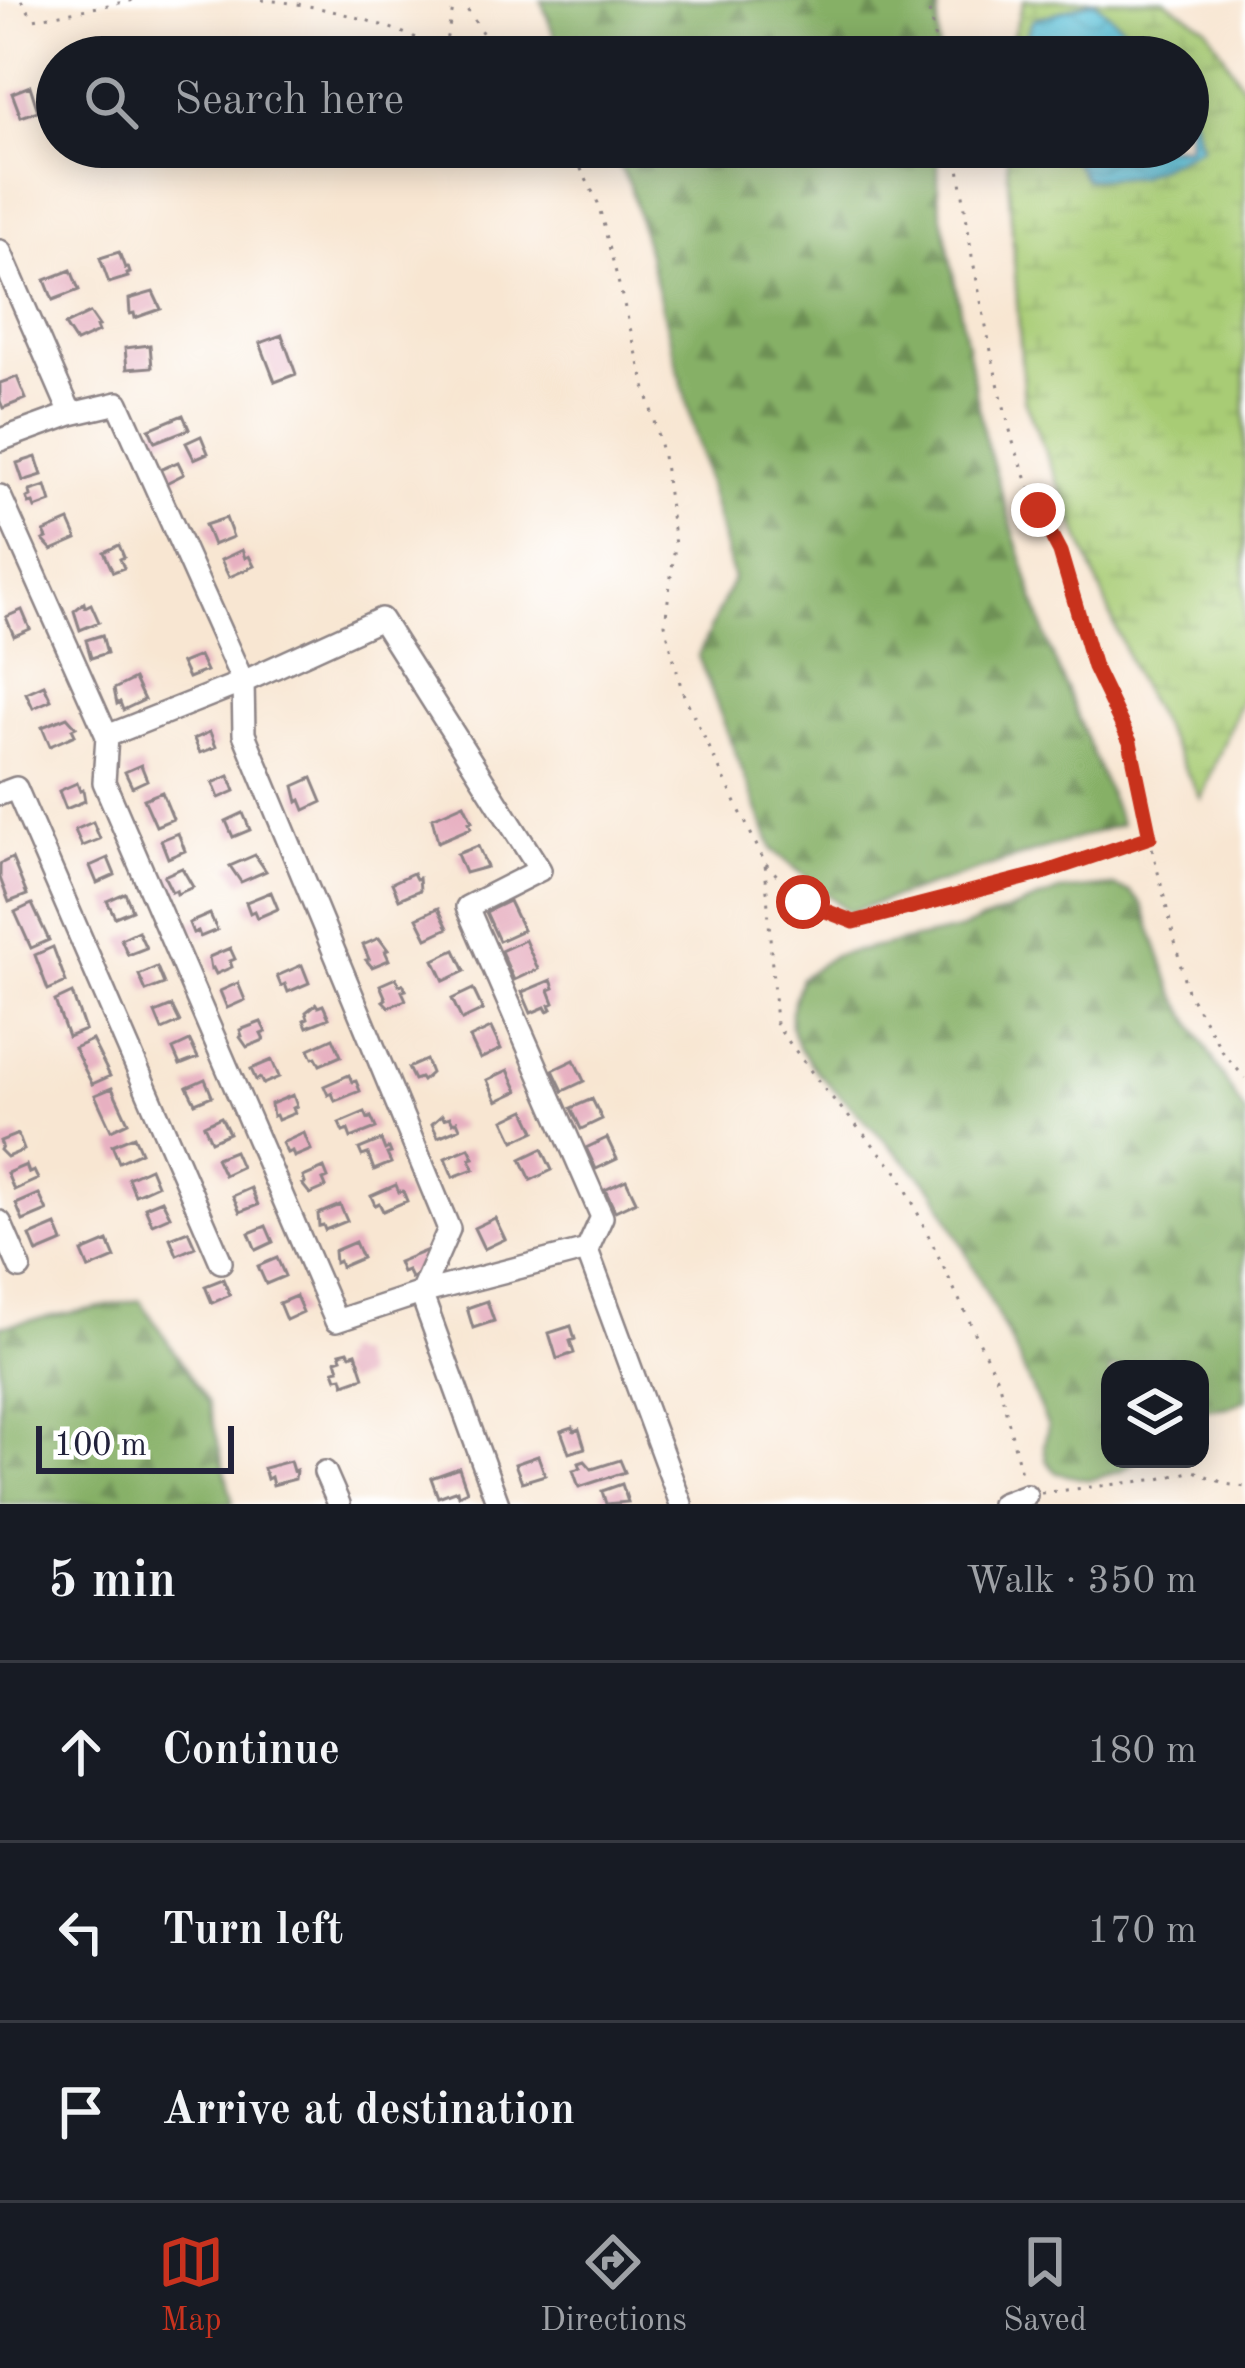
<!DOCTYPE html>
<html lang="en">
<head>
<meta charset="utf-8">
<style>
	body { margin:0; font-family:"Old Standard TT",serif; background:#20242c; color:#f1f3f6 }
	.controls { position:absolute; right:36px; bottom:36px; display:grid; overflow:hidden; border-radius:24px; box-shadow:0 6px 30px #0003 }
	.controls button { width:108px; height:108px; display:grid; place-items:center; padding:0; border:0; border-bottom:3px solid #363941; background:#171b24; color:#f1f3f6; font:60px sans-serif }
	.scale { position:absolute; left:36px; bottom:30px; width:198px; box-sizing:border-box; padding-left:12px; border:6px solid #22223b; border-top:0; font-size:33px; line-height:42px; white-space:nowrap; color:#22223b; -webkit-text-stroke:9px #fff; paint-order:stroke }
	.stop { position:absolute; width:36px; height:36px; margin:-27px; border:9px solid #c8321e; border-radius:50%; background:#fff }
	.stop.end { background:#c8321e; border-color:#fff; box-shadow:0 3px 12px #0008 }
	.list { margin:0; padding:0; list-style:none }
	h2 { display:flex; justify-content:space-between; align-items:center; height:156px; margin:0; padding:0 48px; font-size:51px }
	h2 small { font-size:39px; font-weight:400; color:#9ea1a6 }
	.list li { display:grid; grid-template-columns:78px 1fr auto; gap:36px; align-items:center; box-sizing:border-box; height:180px; padding:0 48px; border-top:3px solid #363941 }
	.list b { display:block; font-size:45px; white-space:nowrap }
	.list em { font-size:39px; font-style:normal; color:#9ea1a6 }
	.icon { flex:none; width:66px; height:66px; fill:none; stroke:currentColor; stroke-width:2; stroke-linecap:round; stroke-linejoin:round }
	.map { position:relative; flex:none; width:1245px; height:1504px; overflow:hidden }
	.search { position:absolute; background:#171b24; box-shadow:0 6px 30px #0003; left:36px; right:36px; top:36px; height:132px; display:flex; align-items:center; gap:30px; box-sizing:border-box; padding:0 42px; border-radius:66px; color:#9ea1a6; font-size:45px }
	.sheet { height:696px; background:#171b24 }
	nav { display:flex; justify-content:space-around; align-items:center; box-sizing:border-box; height:168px; border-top:3px solid #363941; background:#171b24; font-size:33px; color:#9ea1a6 }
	nav a { display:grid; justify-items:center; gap:6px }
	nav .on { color:#c8321e }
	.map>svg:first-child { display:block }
	.forest { fill:url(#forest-firs); stroke:#546950; stroke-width:3 }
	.wetland { fill:url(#wetland-marsh); stroke:#657758; stroke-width:3 }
	.water { fill:url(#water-waves); stroke:#40738b; stroke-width:3 }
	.building { fill:#e7b0c1 }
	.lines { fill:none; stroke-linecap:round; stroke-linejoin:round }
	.minor-casing { stroke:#8d8486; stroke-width:26 }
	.path { stroke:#8d8486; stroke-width:3; stroke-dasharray:3 9; stroke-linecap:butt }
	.minor { stroke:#fff; stroke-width:21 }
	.route { stroke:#c8321e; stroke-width:15 }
</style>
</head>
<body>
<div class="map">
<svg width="1245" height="1504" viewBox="0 0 1245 1504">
	<defs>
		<pattern id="forest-firs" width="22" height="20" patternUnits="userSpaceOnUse" patternTransform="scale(3)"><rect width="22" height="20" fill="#86b066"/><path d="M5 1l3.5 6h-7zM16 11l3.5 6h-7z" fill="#6d8f55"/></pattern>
		<pattern id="wetland-marsh" width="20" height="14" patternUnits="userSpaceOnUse" patternTransform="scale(3)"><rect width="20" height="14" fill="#a8cc75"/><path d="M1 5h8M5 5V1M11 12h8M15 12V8" fill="none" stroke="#90af66"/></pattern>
		<pattern id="water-waves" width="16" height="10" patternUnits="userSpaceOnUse" patternTransform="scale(3)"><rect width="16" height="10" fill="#5ec4db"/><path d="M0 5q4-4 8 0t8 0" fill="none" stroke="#51a8bd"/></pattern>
	</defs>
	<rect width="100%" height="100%" fill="#fff"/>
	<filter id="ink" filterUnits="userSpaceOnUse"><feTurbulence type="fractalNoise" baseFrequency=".00833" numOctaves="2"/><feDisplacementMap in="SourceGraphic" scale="24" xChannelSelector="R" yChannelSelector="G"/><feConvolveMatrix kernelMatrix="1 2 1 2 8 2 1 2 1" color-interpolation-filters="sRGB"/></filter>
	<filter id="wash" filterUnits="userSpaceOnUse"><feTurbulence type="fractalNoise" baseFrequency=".004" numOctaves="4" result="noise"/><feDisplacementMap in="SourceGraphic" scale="48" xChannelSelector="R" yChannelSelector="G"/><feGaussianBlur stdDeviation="2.7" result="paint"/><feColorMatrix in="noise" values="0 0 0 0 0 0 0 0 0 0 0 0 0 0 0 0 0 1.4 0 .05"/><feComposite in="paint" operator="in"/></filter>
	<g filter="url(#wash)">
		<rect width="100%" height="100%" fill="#f8e6d2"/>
		<path class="forest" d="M541,0H938V57H562Z
			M608,147H938V195L984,435L1048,644L1121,824L849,912L773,850L698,656L733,579L630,185Z
			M1113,886L1130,892L1142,904L1173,991L1245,1114V1400L1229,1407L1200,1410V1369H1110V1459H1139L1121,1471L1089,1480L1057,1473L1046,1460L1044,1444L1048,1427L1013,1346L935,1191L817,1072L798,1046L791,1027V1011L801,978L833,956L959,930L1059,891Z
			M140,1300L208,1402L233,1504H0V1326Z"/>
		<path class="wetland" d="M1024,0H1164L1207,27L1245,90V690L1201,799L1136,678L1024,399L1006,147H1188V57H1006Z"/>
		<path class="water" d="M1094,1L1121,25L1134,57H1019L1018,54L1033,20Z
			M1188,100L1201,147L1139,176L1086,179L1064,147H1188Z"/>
		<g id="blocks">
			<path class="building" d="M30,86L38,111L21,117L12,93Z
				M119,252L125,268L128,267L130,273L127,274L128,277L109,283L100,258Z
				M71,270L79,290L53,300L45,280Z
				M153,292L161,309L135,318L134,313L130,314L129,299Z
				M90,313L99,326L96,327L98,332L76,342L65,325Z
				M282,335L296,374L275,382L260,343Z
				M150,345L152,367L127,369L125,348Z
				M17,377L26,399L3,408L0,401V383Z
				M183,415L189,429L155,442L149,429Z
				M201,436L208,453L194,459L186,443Z
				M36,457L42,475L23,481L17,463Z
				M178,462L184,474L166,483L160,470Z
				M46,486L51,502L35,508L33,503L29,504L27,498L31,496L30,491Z
				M226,518L233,537L213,545L205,525Z
				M69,521L77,539L52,550L43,540L47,538L44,532Z
				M119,545L124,557L120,559L124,568L113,572L104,552Z
				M242,550L245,558L249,556L254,566L229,577L221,560Z
				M84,603L85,607L91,604L99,622L80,630L74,611Z
				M22,610L30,629L14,636L6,617Z
				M102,635L107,653L91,658L86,640Z
				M199,656L206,671L188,678L181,663Z
				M134,679L144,700L123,710L120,702L117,704L114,689Z
				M44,685L51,700L33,708L26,693Z
				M67,717L76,727L72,729L75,735L50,746L42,727Z
				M210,732L216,747L200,753L194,739Z
				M141,765L147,780L132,787L125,772Z
				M229,776L235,791L219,798L213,783Z
				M312,778L322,802L305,810L301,800L298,802L294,786Z
				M77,783L80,791L83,790L85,801L66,809L59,791Z
				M162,792L173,819L156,826L144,799Z
				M464,804L472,821L469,822L471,828L438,842L432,818Z
				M243,813L250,830L233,837L226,821Z
				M93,822L100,839L82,846L75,830Z
				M178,833L185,851L168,858L161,840Z
				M478,846L487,867L465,873L457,854Z
				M255,855L266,871L241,882L230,866Z
				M12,858L27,895L9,902L0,878V864Z
				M108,858L115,875L97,883L90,866Z
				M182,868L193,887L177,894L176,890L172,892L164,876Z
				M413,873L416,879L419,878L420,890L399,899L392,883Z
				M271,892L278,909L257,918L254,911L250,913L246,902Z
				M125,893L132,910L115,917L107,901Z
				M509,901L523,930L499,941L486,912Z
				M32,904L49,940L31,948L15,912Z
				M438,908L448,928L427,938L417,918Z
				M210,914L217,930L200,937L198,931L193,933L189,923Z
				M138,931L146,948L128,955L121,939Z
				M379,938L388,950L385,951L389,960L372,967L366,960L369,959L363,945Z
				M525,940L538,969L514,980L501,951Z
				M53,947L66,982L48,990L35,955Z
				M230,948L235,959L230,961L232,967L216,974L213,968L211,969L209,957Z
				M455,950L465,971L444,981L434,960Z
				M302,965L309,983L288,992L285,984L281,986L277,976Z
				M157,967L164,984L146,991L139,975Z
				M396,978L399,985L403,984L406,990L402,991L406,1000L389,1007L383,1001L386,999L380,985Z
				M551,980L554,988L549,990L554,1003L550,1005L552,1009L547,1011L545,1007L531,1013L522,992Z
				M238,983L245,1000L227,1008L220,991Z
				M473,989L483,1010L462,1020L452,999Z
				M72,993L85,1030L68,1037L55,1001Z
				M316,1004L318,1007L323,1005L329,1018L307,1027L304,1020L308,1018L306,1012Z
				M172,1006L180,1022L162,1030L155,1013Z
				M261,1022L266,1032L261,1034L264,1040L247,1047L240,1037L242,1036L240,1030Z
				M491,1028L501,1049L480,1059L470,1038Z
				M333,1038L341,1056L320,1065L316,1057L313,1058L309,1049Z
				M92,1040L110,1076L92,1084L74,1048Z
				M190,1041L198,1058L180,1065L173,1049Z
				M272,1060L279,1077L263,1084L260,1078L256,1080L251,1069Z
				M426,1060L431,1073L422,1081L420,1078L414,1080L408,1068Z
				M574,1060L584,1081L563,1091L553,1070Z
				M508,1070L518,1091L497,1101L487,1080Z
				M349,1075L352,1082L356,1081L360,1091L335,1101L332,1093L328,1095L324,1086Z
				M205,1079L212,1096L195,1103L187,1087Z
				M112,1088L128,1122L111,1130L95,1095Z
				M293,1095L297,1106L293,1108L295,1113L278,1120L276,1115L273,1116L271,1104Z
				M592,1099L602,1119L581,1129L571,1108Z
				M525,1110L535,1131L514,1141L504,1120Z
				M365,1112L368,1119L371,1117L376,1128L351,1138L348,1130L343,1132L339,1123Z
				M442,1115L444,1119L450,1117L453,1123L457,1121L460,1128L438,1137L432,1124Z
				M221,1117L229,1133L211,1141L204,1125Z
				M304,1133L311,1150L294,1157L292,1151L287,1153L282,1143Z
				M18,1134L24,1150L7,1157L0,1150L2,1146L0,1141Z
				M134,1136L141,1152L119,1162L112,1145Z
				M607,1138L617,1159L596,1169L586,1148Z
				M381,1140L385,1150L389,1148L391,1153L387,1154L391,1163L374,1170L368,1154L362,1156L359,1149Z
				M469,1148L474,1158L470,1159L474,1169L453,1177L445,1158Z
				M542,1149L552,1170L531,1180L521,1159Z
				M234,1151L241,1167L224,1175L216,1158Z
				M26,1165L29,1173L34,1171L38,1179L14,1190L7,1173Z
				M150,1168L157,1185L135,1195L128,1178Z
				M324,1168L328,1178L323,1180L326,1187L310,1194L302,1184L305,1183L303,1177Z
				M626,1180L636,1201L615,1211L605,1190Z
				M396,1185L399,1192L403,1191L407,1201L383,1211L379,1203L375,1205L371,1196Z
				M251,1188L258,1205L240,1212L233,1196Z
				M39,1194L47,1211L23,1221L16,1204Z
				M162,1200L170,1216L152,1224L145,1207Z
				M340,1205L347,1221L325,1230L323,1225L319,1226L318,1214Z
				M495,1218L505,1239L484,1249L474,1228Z
				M56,1225L63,1242L37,1253L30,1236Z
				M266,1226L273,1242L256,1250L249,1233Z
				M188,1231L195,1247L177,1255L170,1238Z
				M108,1241L115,1258L89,1269L82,1252Z
				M355,1242L362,1258L341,1267L339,1261L335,1263L334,1251Z
				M428,1250L433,1261L432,1270L411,1278L407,1270L402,1272L398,1262Z
				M277,1258L285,1276L266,1284L258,1266Z
				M223,1279L230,1295L212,1303L205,1286Z
				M296,1296L303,1312L286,1320L279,1303Z
				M487,1301L494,1321L473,1328L467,1308Z
				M571,1326L575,1339L570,1341L574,1353L557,1359L549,1333Z
				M348,1351L350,1355L356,1353L364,1377L344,1384L342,1377L337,1378L334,1370L339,1369L336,1360L342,1358L340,1353Z
				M573,1427L574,1431L579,1429L585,1448L569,1453L561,1431Z
				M538,1456L545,1475L522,1482L515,1464Z
				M620,1460L625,1472L579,1487L573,1470L581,1468L579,1463L585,1461L592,1469Z
				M290,1461L293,1471L296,1470L295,1479L273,1485L271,1477L267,1479L264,1468Z
				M459,1468L467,1491L458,1495L457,1490L438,1497L431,1478Z
				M622,1484L628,1502L606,1504L602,1491Z"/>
		</g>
	</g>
	<g filter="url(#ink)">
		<use href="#blocks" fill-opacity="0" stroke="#8d8486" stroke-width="3"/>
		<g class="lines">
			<g class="minor-casing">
				<path id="minor" d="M0,251L71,414
					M0,440L71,414L118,403L243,682L244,734L449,1229L421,1293
					M0,496L107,736L104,782L336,1321L421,1293L498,1504
					M107,736L243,682L381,619L540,870L467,907L602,1217L587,1250L681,1504
					M0,794L16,788L221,1262
					M0,1222L20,1268
					M421,1293L587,1250
					M325,1472L339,1504
					M1002,1504L1026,1495"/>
			</g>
			<path class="path" d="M21,0L34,19L135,0
				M262,0C325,4 402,28 458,57
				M461,0L498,57
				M927,0L938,57
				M444,50L455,0
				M570,147L598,203L663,456L675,545L665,624L682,691L765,863L776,1025L826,1091L899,1174L999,1383L1022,1477
				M956,147L972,256L995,371L1013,442L1038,510L1060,552L1094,667L1130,742L1138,790L1187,991L1224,1054L1245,1078
				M766,864L803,902L854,922L1040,874L1150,837
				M1041,1493L1159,1479L1194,1471L1226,1484L1245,1487"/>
			<use href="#minor" class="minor"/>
		</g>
	</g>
	<g class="lines" filter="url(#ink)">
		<path class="route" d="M803,902L854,922L1040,874L1150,837L1130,742L1094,667L1060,552L1038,510"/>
	</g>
</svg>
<div class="controls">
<button><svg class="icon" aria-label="layers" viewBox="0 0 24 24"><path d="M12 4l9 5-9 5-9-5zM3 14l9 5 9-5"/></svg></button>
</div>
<div class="scale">100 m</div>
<div class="stop" style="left:803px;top:902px"></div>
<div class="stop end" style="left:1038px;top:510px"></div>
<div class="search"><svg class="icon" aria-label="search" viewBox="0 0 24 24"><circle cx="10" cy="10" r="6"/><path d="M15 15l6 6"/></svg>Search here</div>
</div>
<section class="sheet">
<h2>5 min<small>Walk · 350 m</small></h2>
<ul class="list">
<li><svg class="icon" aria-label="ahead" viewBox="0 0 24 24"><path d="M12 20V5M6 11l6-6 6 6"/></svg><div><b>Continue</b></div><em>180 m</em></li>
<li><svg class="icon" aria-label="left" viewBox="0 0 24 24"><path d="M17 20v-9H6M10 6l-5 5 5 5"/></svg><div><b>Turn left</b></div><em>170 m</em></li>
<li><svg class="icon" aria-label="arrive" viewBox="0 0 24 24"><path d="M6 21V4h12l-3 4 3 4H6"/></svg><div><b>Arrive at destination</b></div></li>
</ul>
</section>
<nav>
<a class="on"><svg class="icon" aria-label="map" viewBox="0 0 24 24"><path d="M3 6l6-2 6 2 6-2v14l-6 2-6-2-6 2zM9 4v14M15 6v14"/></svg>Map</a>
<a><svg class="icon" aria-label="directions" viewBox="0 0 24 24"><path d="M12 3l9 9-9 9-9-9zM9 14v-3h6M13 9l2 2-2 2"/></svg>Directions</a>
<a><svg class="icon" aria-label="saved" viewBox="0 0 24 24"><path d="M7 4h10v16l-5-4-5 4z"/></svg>Saved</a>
</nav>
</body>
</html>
